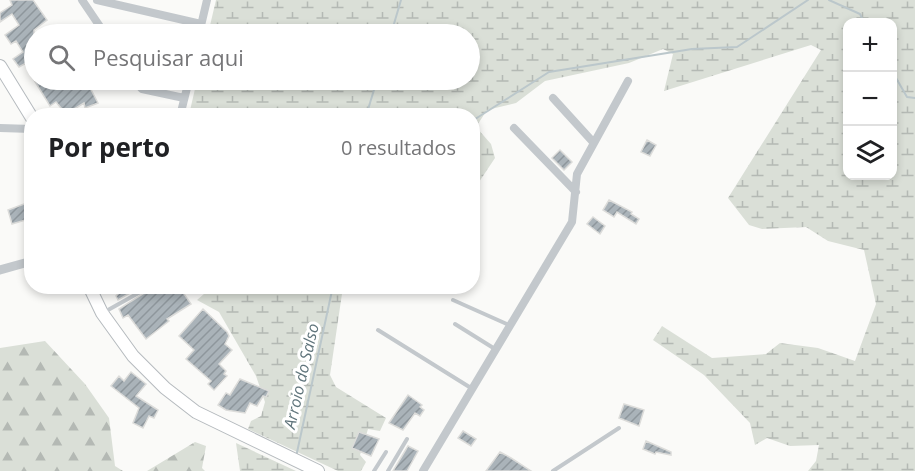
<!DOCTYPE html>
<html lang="pt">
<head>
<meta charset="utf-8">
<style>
	body { margin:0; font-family:"Open Sans",sans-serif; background:#f2f2f2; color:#202124 }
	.controls { position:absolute; right:18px; top:18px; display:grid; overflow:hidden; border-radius:12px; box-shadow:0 3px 9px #0003 }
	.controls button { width:54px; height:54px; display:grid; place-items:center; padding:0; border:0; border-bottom:2px solid #e0e0e0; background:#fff; color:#202124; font:30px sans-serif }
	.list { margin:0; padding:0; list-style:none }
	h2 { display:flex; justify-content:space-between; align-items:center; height:78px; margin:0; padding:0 24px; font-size:26px }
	h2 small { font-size:20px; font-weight:400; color:#757577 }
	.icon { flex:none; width:33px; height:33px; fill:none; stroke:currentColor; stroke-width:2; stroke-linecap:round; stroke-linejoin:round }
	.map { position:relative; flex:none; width:915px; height:471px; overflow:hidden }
	.search { position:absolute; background:#fff; box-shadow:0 3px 9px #0003; left:24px; top:24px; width:456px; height:66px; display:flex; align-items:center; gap:15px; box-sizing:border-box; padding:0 21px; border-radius:33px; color:#757577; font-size:22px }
	.panel { position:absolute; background:#fff; box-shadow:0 3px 9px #0003; left:24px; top:108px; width:456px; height:186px; border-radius:24px }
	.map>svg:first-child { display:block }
	.forest { fill:url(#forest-firs) }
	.wetland { fill:url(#wetland-marsh); fill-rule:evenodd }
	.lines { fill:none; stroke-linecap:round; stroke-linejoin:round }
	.stream { stroke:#bbc7cb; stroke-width:2 }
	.building { fill:url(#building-hatch); stroke:#dcdcda; stroke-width:1.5 }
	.primary-casing { stroke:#b5babe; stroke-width:14 }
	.service { stroke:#c3c8cc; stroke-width:4 }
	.minor { stroke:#c3c8cc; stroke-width:8 }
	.tertiary { stroke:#c3c8cc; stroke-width:9 }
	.primary { stroke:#fff; stroke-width:12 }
	.labels { text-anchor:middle; stroke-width:6; stroke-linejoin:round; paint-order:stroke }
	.water-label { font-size:16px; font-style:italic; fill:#60757c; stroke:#fff }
</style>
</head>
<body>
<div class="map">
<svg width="915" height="471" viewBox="0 0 915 471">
	<defs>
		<pattern id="forest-firs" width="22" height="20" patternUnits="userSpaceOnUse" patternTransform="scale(1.5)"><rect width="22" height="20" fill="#dadfd7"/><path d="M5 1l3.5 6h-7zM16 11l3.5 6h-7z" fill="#b4b9b4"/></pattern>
		<pattern id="wetland-marsh" width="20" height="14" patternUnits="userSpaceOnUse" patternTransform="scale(1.5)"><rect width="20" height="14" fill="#dadfd7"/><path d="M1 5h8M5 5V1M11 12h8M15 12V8" fill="none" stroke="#b4b9b4"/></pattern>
		<pattern id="building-hatch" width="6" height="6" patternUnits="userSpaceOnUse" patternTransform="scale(1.5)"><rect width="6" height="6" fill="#aab3b9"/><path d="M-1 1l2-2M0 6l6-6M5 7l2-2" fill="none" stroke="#8e969c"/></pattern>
	</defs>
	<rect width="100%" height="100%" fill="#fafaf8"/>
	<path class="forest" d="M45,341L85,384L109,418L115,466L123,471H0V348Z
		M195,442L206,446L202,468L205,471H147Z"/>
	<path class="wetland" d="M216,0H915V471H808L816,461L819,445L790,446L767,438L755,445L750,423L704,375L653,340L662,326L712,358L766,354L780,343L818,348L855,361L876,304L864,250L828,241L806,227L762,229L749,225L728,198L821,50L811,45L664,91L673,54L663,49L629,63L545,81L516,103L487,110L476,127L491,144L495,158L473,191L472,116L189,115L197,80H470V34H208ZM848,22H892V176H848Z
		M212,287H343L330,375L336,387L386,418L380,431L368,429L360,455L366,462L361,471H338L248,429L251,421L261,416L265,402L256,376L219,312L197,300Z
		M236,443L296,471H240Z"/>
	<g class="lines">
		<path class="stream" d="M829,0L860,14L864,22
			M391,34L401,0
			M892,71L907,97L915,98
			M366,116L377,80
			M472,121L549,72L692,49L737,47L808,0
			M296,457L333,286"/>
	</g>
	<path class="building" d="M10,0H33L47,20L34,30V75L26,63L19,67L13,59L23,52L16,41L11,44L5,35L19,25L12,14L0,22V13L12,5Z
		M34,80H86L98,103L85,108L84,103L66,114L56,102L50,106Z
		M647,140L656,145L650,156L641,152Z
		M560,150L572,162L564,170L552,158Z
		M609,200L632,212L631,214L639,219L636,224L617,212L614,217L603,210Z
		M32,201V218L12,224L8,210Z
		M593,217L605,226L600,234L587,224Z
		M121,286H142L118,300L116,296L122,290Z
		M155,286H188L182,291L191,304L167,319L169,321L146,339L128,315L123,318L119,309Z
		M203,309L227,332L229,336L225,344L232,350L219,364L226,371L224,374L227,376L214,390L208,384L211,381L186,359L194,350L179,336Z
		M131,372L146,384L136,396L158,410L154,418L149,416L143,428L133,423L139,408L111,386L119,376L124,381Z
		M240,379L269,391L266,397L263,396L257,406L250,403L245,413L226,410L218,405L226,393L230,395Z
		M408,395L422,405L420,407L424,410L420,416L415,413L403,430L389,423Z
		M624,404L644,410L639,426L619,418Z
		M463,431L476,439L471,446L458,438Z
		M359,432L379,439L371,456L352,448Z
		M646,441L671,452V455L656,452L655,454L643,449Z
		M408,446L418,451L407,471H393Z
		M500,452L511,458L531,471H486Z"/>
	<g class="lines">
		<g class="primary-casing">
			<path id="primary" d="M0,66L32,118
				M89,286L102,313L133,356L165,388L196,412L318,471"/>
		</g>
		<path class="service" d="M453,300L509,325
			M108,310L151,286
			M455,324L495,349
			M378,330L471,388
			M374,471L386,452
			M388,471L407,439
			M553,471L619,428"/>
		<path class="minor" d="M82,0L105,34
			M97,0L201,24
			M199,34L207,0
			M134,80L142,89L184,98
			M553,98L593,142
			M180,116L189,80
			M0,128L32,129
			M514,128L576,192
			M423,471L572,222L577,174L628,81"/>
		<path class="tertiary" d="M0,270L32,261"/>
		<use href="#primary" class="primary"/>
	</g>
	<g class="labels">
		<g class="water-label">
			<text transform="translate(301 376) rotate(-77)" y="6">Arroio do Salso</text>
		</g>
	</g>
</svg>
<div class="controls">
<button>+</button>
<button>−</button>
<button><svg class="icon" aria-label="layers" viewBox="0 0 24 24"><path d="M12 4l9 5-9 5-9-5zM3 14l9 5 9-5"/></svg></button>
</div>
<div class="search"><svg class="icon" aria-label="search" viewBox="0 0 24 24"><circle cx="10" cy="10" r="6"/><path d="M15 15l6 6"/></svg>Pesquisar aqui</div>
<section class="panel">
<h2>Por perto<small>0 resultados</small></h2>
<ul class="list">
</ul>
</section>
</div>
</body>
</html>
